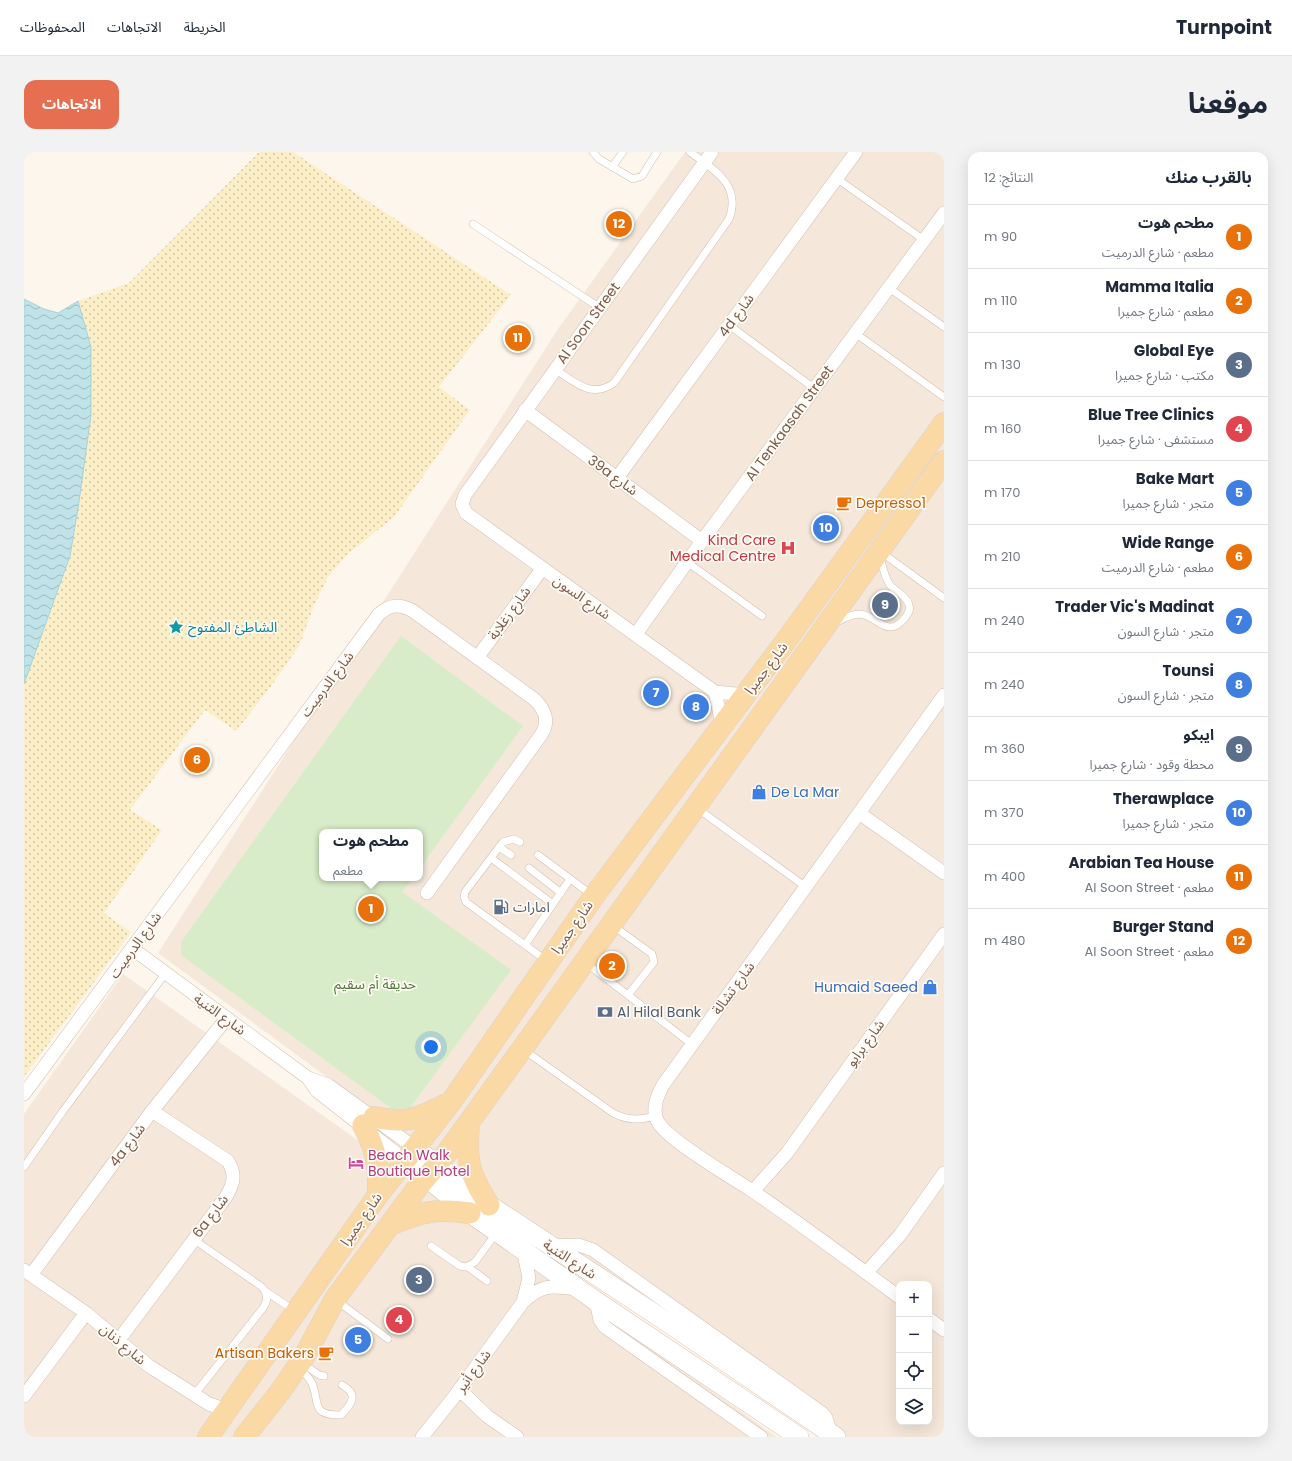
<!DOCTYPE html>
<html lang="ar">
<head>
<meta charset="utf-8">
<style>
	body { margin:0; font-family:Poppins,"Noto Sans Arabic",sans-serif; background:#f2f2f3; color:#1f2937; direction:rtl }
	.controls { position:absolute; right:12px; bottom:12px; display:grid; overflow:hidden; border-radius:8px; box-shadow:0 4px 16px #0002 }
	.controls button { width:36px; height:36px; display:grid; place-items:center; padding:0; border:0; border-bottom:1px solid #e0e1e3; background:#fff; color:#1f2937; font:20px sans-serif }
	.you { position:absolute; left:407px; top:895px; width:14px; height:14px; margin:-10px; border:3px solid #fff; border-radius:50%; background:#1a73e8; box-shadow:0 0 0 6px #1a73e833 }
	.badge { display:grid; place-items:center; width:26px; height:26px; border-radius:50%; background:#e76f51; color:#fff; font-size:13px; font-weight:700 }
	.pin { position:absolute; translate:-50% -50%; border:2px solid #fff; box-shadow:0 1px 4px #0006 }
	.popup { position:absolute; left:295px; top:677px; width:104px; height:52px; box-sizing:border-box; display:grid; place-content:center; border-radius:8px; background:#fff; filter:drop-shadow(0 1px 3px #0005); font-size:13px; white-space:nowrap; color:#747a83 }
	.popup b { font-size:15px; color:#1f2937 }
	.popup::after { content:''; position:absolute; left:50%; top:100%; margin-left:-8px; border:8px solid transparent; border-top-color:#fff }
	.list { margin:0; padding:0; list-style:none }
	h2 { display:flex; justify-content:space-between; align-items:center; height:52px; margin:0; padding:0 16px; font-size:17px }
	h2 small { font-size:13px; font-weight:400; color:#747a83 }
	.list li { display:grid; grid-template-columns:26px 1fr auto; gap:12px; align-items:center; box-sizing:border-box; height:64px; padding:0 16px; border-top:1px solid #e0e1e3 }
	.list b { display:block; font-size:15px; white-space:nowrap }
	.list p { margin:0; font-size:13px; white-space:nowrap; color:#747a83 }
	.list em { font-size:13px; font-style:normal; color:#747a83 }
	.icon { flex:none; width:22px; height:22px; fill:none; stroke:currentColor; stroke-width:2; stroke-linecap:round; stroke-linejoin:round }
	.map { position:relative; flex:none; width:920px; height:1285px; overflow:hidden; direction:ltr; border-radius:12px }
	header { display:flex; align-items:center; gap:24px; box-sizing:border-box; height:56px; padding:0 20px; background:#fff; border-bottom:1px solid #e0e1e3 }
	header strong { font-size:19px }
	nav { display:flex; gap:22px; margin-inline-start:auto; font-size:14px }
	.intro { display:flex; align-items:center; justify-content:space-between; box-sizing:border-box; height:96px; padding:0 24px }
	h1 { margin:0; font-size:28px }
	.button { padding:10px 18px; border-radius:12px; background:#e76f51; color:#fff; font-size:14px; font-weight:700 }
	main { display:flex; gap:24px; padding:0 24px }
	aside { flex:1; background:#fff; border-radius:12px; box-shadow:0 4px 16px #0002 }
	.map>svg:first-child { display:block }
	.residential { fill:#f5e8da; fill-rule:evenodd }
	.sand { fill:url(#sand-dots) }
	.park { fill:#d8ecc9 }
	.water { fill:url(#water-waves); stroke:#a5d3da }
	.lines { fill:none; stroke-linecap:round; stroke-linejoin:round }
	.lane-casing { stroke:#d1beb0; stroke-width:8 }
	.street-casing { stroke:#d1beb0; stroke-width:14 }
	.secondary-casing { stroke:#d6c0b0; stroke-width:20 }
	.primary-casing { stroke:#dad1cd; stroke-width:22 }
	.lane { stroke:#fff; stroke-width:7 }
	.street { stroke:#fff; stroke-width:13 }
	.secondary { stroke:#fff; stroke-width:19 }
	.primary { stroke:#fbd9a5; stroke-width:21 }
	.labels { text-anchor:middle; stroke-width:3.5; stroke-linejoin:round; paint-order:stroke }
	.street-label { font-size:14px; fill:#7a5c4d; stroke:#fffaf3 }
	.food-label { font-size:14px; fill:#c56008; stroke:#fffaf3; text-anchor:start }
	.health-label { font-size:14px; fill:#be3a42; stroke:#fffaf3; text-anchor:end }
	.culture-label { font-size:14px; fill:#0d838f; stroke:#fffaf3; text-anchor:start }
	.shop-label { font-size:14px; fill:#366cbe; stroke:#fffaf3; text-anchor:start }
	.service-label { font-size:14px; fill:#4e5e75; stroke:#fffaf3; text-anchor:start }
	.park-label { font-size:14px; fill:#537a41; stroke:#fffaf3 }
	.hotel-label { font-size:14px; fill:#b23c85; stroke:#fffaf3; text-anchor:start }
</style>
</head>
<body>
<header>
<strong>Turnpoint</strong>
<nav><a>الخريطة</a><a>الاتجاهات</a><a>المحفوظات</a></nav>
</header>
<div class="intro"><h1>موقعنا</h1><a class="button">الاتجاهات</a></div>
<main>
<aside>
<h2>بالقرب منك<small>النتائج: 12</small></h2>
<ul class="list">
<li><span class="badge" style="background:#e8710a">1</span><div><b>مطحم هوت</b><p>مطعم · شارع الدرميت</p></div><em>90 m</em></li>
<li><span class="badge" style="background:#e8710a">2</span><div><b>Mamma Italia</b><p>مطعم · شارع جميرا</p></div><em>110 m</em></li>
<li><span class="badge" style="background:#5c6f8a">3</span><div><b>Global Eye</b><p>مكتب · شارع جميرا</p></div><em>130 m</em></li>
<li><span class="badge" style="background:#e0444e">4</span><div><b>Blue Tree Clinics</b><p>مستشفى · شارع جميرا</p></div><em>160 m</em></li>
<li><span class="badge" style="background:#3f7fe0">5</span><div><b>Bake Mart</b><p>متجر · شارع جميرا</p></div><em>170 m</em></li>
<li><span class="badge" style="background:#e8710a">6</span><div><b>Wide Range</b><p>مطعم · شارع الدرميت</p></div><em>210 m</em></li>
<li><span class="badge" style="background:#3f7fe0">7</span><div><b>Trader Vic's Madinat</b><p>متجر · شارع السون</p></div><em>240 m</em></li>
<li><span class="badge" style="background:#3f7fe0">8</span><div><b>Tounsi</b><p>متجر · شارع السون</p></div><em>240 m</em></li>
<li><span class="badge" style="background:#5c6f8a">9</span><div><b>ايبكو</b><p>محطة وقود · شارع جميرا</p></div><em>360 m</em></li>
<li><span class="badge" style="background:#3f7fe0">10</span><div><b>Therawplace</b><p>متجر · شارع جميرا</p></div><em>370 m</em></li>
<li><span class="badge" style="background:#e8710a">11</span><div><b>Arabian Tea House</b><p>مطعم · Al Soon Street</p></div><em>400 m</em></li>
<li><span class="badge" style="background:#e8710a">12</span><div><b>Burger Stand</b><p>مطعم · Al Soon Street</p></div><em>480 m</em></li>
</ul>
</aside>
<div class="map">
<svg width="920" height="1285" viewBox="0 0 920 1285">
	<defs>
		<pattern id="sand-dots" width="8" height="8" patternUnits="userSpaceOnUse"><rect width="8" height="8" fill="#fcefc7"/><path d="M2 2h.1M6 6h.1" fill="none" stroke="#d1c5a4" stroke-width="1.8" stroke-linecap="round"/></pattern>
		<pattern id="water-waves" width="16" height="10" patternUnits="userSpaceOnUse"><rect width="16" height="10" fill="#bfe3e8"/><path d="M0 5q4-4 8 0t8 0" fill="none" stroke="#a0bbbe"/></pattern>
	</defs>
	<rect width="100%" height="100%" fill="#fdf6ec"/>
	<path class="residential" d="M661,0H920V1285H794L134,801L534,177ZM298,680H396V726H298ZM875,1132H905V1270H875Z
		M99,822L753,1285H0V962Z"/>
	<path class="sand" d="M235,0H269L487,143L415,235L446,258L370,365L325,401L304,425L289,456L275,494L245,537L212,579L181,558L106,658L138,678L80,761L107,780L0,925V532L46,404L67,263V195L54,149L105,131Z"/>
	<path class="park" d="M377,484L499,574L396,716V680H298V726H389L378,740L487,818L386,956L368,957L157,803V790Z"/>
	<path class="water" d="M0,147L20,157L34,161L54,149L67,195V263L55,350L46,404L0,532Z"/>
	<g class="lines">
		<g class="lane-casing">
			<path id="lane" d="M569,0L575,7L609,27L618,24L633,0
				M588,15L599,0
				M812,26L900,88
				M449,72L576,156
				M865,136L920,175
				M705,173L791,237
				M831,181L920,245
				M531,217C550,230 568,247 590,231L705,67C718,33 690,18 666,0
				M857,400L920,446
				M663,410L738,464
				M813,470C820,466 828,462 836,462C854,464 863,487 880,467C883,463 887,459 885,453C883,444 872,440 866,433C860,424 858,413 856,404
				M674,657L782,735
				M496,690L490,687L479,690L441,740L440,745L442,750L523,809
				M475,695L487,703
				M514,703L568,743
				M467,706L529,752
				M505,716L537,741
				M588,773L628,802L630,810L604,843
				M501,793L546,727
				M562,811L669,893
				M500,898L589,961C604,969 616,968 632,964
				M0,1015L39,959L141,822
				M169,1087L238,1135C244,1142 244,1149 239,1156L170,1243
				M407,1094L436,1114L442,1115L451,1110L473,1080
				M444,1115L463,1129
				M241,1139L271,1159
				M312,1148L364,1187
				M278,1211L295,1223L300,1224
				M274,1217C279,1220 283,1223 286,1228C298,1246 283,1264 317,1263C328,1252 335,1242 318,1233"/>
		</g>
		<g class="street-casing">
			<path id="street" d="M688,0L441,343L438,352L442,361L691,540L722,543
				M501,258L678,389
				M593,326L832,0
				M612,482L678,389L920,61
				M453,506L518,417
				M691,540L698,572
				M835,661L920,721
				M109,797L284,926L304,933L391,996
				M284,926L293,939L381,1008
				M0,942L355,462C366,452 376,452 389,459L510,547C521,557 526,570 517,583L403,741
				M729,1039L763,1001L920,782
				M526,1094L555,1093L569,1098L798,1261L802,1266L807,1282
				M0,1118L62,1161L125,1214L185,1252L203,1258
				M842,1121L876,1083L920,1021
				M7,1123L128,959L203,866
				M875,1145C826,1109 777,1072 727,1038C707,1025 644,988 634,970C627,958 633,944 639,933L920,543
				M572,1149L576,1168L581,1175L737,1285
				M499,1150L505,1126L499,1097
				M905,1167L920,1178
				M94,1189L202,1045C210,1031 212,1023 204,1009L128,959
				M436,1238L463,1264L493,1285
				M0,1244L62,1161
				M398,1285L430,1245L499,1150C517,1133 527,1133 551,1137"/>
		</g>
		<g class="secondary-casing">
			<path id="secondary" d="M391,996L465,1053L640,1168L812,1285
				M381,1008L446,1061L572,1149L775,1285"/>
		</g>
		<g class="primary-casing">
			<path id="primary" d="M350,965C384,972 392,967 423,952
				M445,970C442,1009 444,1020 465,1053
				M339,973C353,999 355,1015 354,1043
				M366,1073C398,1060 411,1056 446,1061
				M184,1285L354,1043L427,950L570,744L761,490L920,271
				M220,1285L256,1240L280,1205L311,1147L394,1035L422,1002L498,897L920,309"/>
		</g>
		<use href="#lane" class="lane"/>
		<use href="#street" class="street"/>
		<use href="#secondary" class="secondary"/>
		<use href="#primary" class="primary"/>
	</g>
	<defs>
		<g id="cafe-bare" transform="scale(1.2)"><path d="M-5.5-4.5H6V0H3Q3 3.5 0 3.5H-2.5Q-5.5 3.5-5.5 0ZM3-3.2v2h1.7v-2ZM-6 4.5H4V6H-6Z" fill="#e8710a" stroke="#fffaf3" stroke-width="2.5" paint-order="stroke"/></g>
		<g id="hospital-bare" transform="scale(1.2)"><path d="M-5-5h3v3.5h4V-5h3V5h-3V1.5h-4V5h-3Z" fill="#e0444e" stroke="#fffaf3" stroke-width="2.5" paint-order="stroke"/></g>
		<g id="sight-bare" transform="scale(1.2)"><path d="M0-6L1.8-2.2L6-1.7L2.9 1.2L3.7 5.4L0 3.3L-3.7 5.4L-2.9 1.2L-6-1.7L-1.8-2.2Z" fill="#0f9aa8" stroke="#fffaf3" stroke-width="2.5" paint-order="stroke"/></g>
		<g id="shop-bare" transform="scale(1.2)"><path d="M-5-2.5h2.3a2.7 3.5 0 0 1 5.4 0H5L5.5 6h-11ZM-1.5-2.5h3a1.5 2.3 0 0 0-3 0Z" fill="#3f7fe0" stroke="#fffaf3" stroke-width="2.5" paint-order="stroke"/></g>
		<g id="fuel-bare" transform="scale(1.2)"><path d="M-5.5-6h7V0h2V4h1.3V-2.5L3-4.5l.8-.8L6-3V5H2.5V1h-1V6h-7ZM-4.2-4.7v3.2H.2V-4.7Z" fill="#5c6f8a" stroke="#fffaf3" stroke-width="2.5" paint-order="stroke"/></g>
		<g id="bank-bare" transform="scale(1.2)"><path d="M-6-4H6V4H-6ZM0-2.3a2.3 2.3 0 1 0 0 4.6a2.3 2.3 0 1 0 0-4.6Z" fill="#5c6f8a" stroke="#fffaf3" stroke-width="2.5" paint-order="stroke"/></g>
		<g id="hotel-bare" transform="scale(1.2)"><path d="M-6-4.5h1.5V1H6V5H4.5V3h-9V5H-6ZM-4 0a1.8 1.8 0 1 1 3.6 0ZM.5 0V-2.5h3Q6-2.5 6 0Z" fill="#d1479c" stroke="#fffaf3" stroke-width="2.5" paint-order="stroke"/></g>
	</defs>
	<g fill-rule="evenodd">
		<use href="#cafe-bare" x="820" y="351"/>
		<use href="#hospital-bare" x="764" y="396"/>
		<use href="#sight-bare" x="152" y="475"/>
		<use href="#shop-bare" x="735" y="640"/>
		<use href="#fuel-bare" x="477" y="755"/>
		<use href="#shop-bare" x="906" y="835"/>
		<use href="#bank-bare" x="581" y="860"/>
		<use href="#hotel-bare" x="332" y="1011"/>
		<use href="#cafe-bare" x="302" y="1201"/>
	</g>
	<g class="labels">
		<g class="street-label">
			<text transform="translate(712 163) rotate(-54)" y="5">4d شارع</text>
			<text transform="translate(564 171) rotate(-54)" y="5">Al Soon Street</text>
			<text transform="translate(765 271) rotate(-54)" y="5">Al Tenkaasah Street</text>
			<text transform="translate(589 323) rotate(36)" y="5">39a شارع</text>
			<text transform="translate(558 445) rotate(35)" y="5">شارع السون</text>
			<text transform="translate(485 461) rotate(-54)" y="5">شارع زغلابة</text>
			<text transform="translate(742 516) rotate(-53)" y="5">شارع جميرا</text>
			<text transform="translate(303 532) rotate(-53)" y="5">شارع الدرميت</text>
			<text transform="translate(548 775) rotate(-55)" y="5">شارع جميرا</text>
			<text transform="translate(111 793) rotate(-54)" y="5">شارع الدرميت</text>
			<text transform="translate(709 836) rotate(-54)" y="5">شارع تشالة</text>
			<text transform="translate(196 862) rotate(36)" y="5">شارع الثنية</text>
			<text transform="translate(841 891) rotate(-54)" y="5">شارع برايو</text>
			<text transform="translate(103 993) rotate(-53)" y="5">4a شارع</text>
			<text transform="translate(186 1064) rotate(-53)" y="5">6a شارع</text>
			<text transform="translate(337 1067) rotate(-55)" y="5">شارع جميرا</text>
			<text transform="translate(546 1107) rotate(33)" y="5">شارع الثنية</text>
			<text transform="translate(99 1192) rotate(40)" y="5">شارع ذنان</text>
			<text transform="translate(449 1219) rotate(-54)" y="5">شارع أنير</text>
		</g>
		<g class="food-label">
			<text x="832" y="356">Depresso1</text>
			<text x="290" y="1206" text-anchor="end">Artisan Bakers</text>
		</g>
		<g class="health-label">
			<text x="752" y="393">Kind Care<tspan x="752" dy="16">Medical Centre</tspan></text>
		</g>
		<g class="culture-label">
			<text x="164" y="480">الشاطئ المفتوح</text>
		</g>
		<g class="shop-label">
			<text x="747" y="645">De La Mar</text>
			<text x="894" y="840" text-anchor="end">Humaid Saeed</text>
		</g>
		<g class="service-label">
			<text x="489" y="760">امارات</text>
			<text x="593" y="865">Al Hilal Bank</text>
		</g>
		<g class="park-label">
			<text x="351" y="837">حديقة أم سقيم</text>
		</g>
		<g class="hotel-label">
			<text x="344" y="1008">Beach Walk<tspan x="344" dy="16">Boutique Hotel</tspan></text>
		</g>
	</g>
</svg>
<div class="controls">
<button>+</button>
<button>−</button>
<button><svg class="icon" aria-label="locate" viewBox="0 0 24 24"><circle cx="12" cy="12" r="6"/><path d="M12 2v4M12 18v4M2 12h4M18 12h4"/></svg></button>
<button><svg class="icon" aria-label="layers" viewBox="0 0 24 24"><path d="M12 4l9 5-9 5-9-5zM3 14l9 5 9-5"/></svg></button>
</div>
<div class="you"></div>
<div class="pin badge" style="left:347px;top:757px;background:#e8710a">1</div>
<div class="popup"><b>مطحم هوت</b>مطعم</div>
<div class="pin badge" style="left:588px;top:814px;background:#e8710a">2</div>
<div class="pin badge" style="left:395px;top:1128px;background:#5c6f8a">3</div>
<div class="pin badge" style="left:375px;top:1168px;background:#e0444e">4</div>
<div class="pin badge" style="left:334px;top:1188px;background:#3f7fe0">5</div>
<div class="pin badge" style="left:173px;top:608px;background:#e8710a">6</div>
<div class="pin badge" style="left:632px;top:541px;background:#3f7fe0">7</div>
<div class="pin badge" style="left:672px;top:555px;background:#3f7fe0">8</div>
<div class="pin badge" style="left:861px;top:453px;background:#5c6f8a">9</div>
<div class="pin badge" style="left:802px;top:376px;background:#3f7fe0">10</div>
<div class="pin badge" style="left:494px;top:186px;background:#e8710a">11</div>
<div class="pin badge" style="left:595px;top:72px;background:#e8710a">12</div>
</div>
</main>
</body>
</html>
